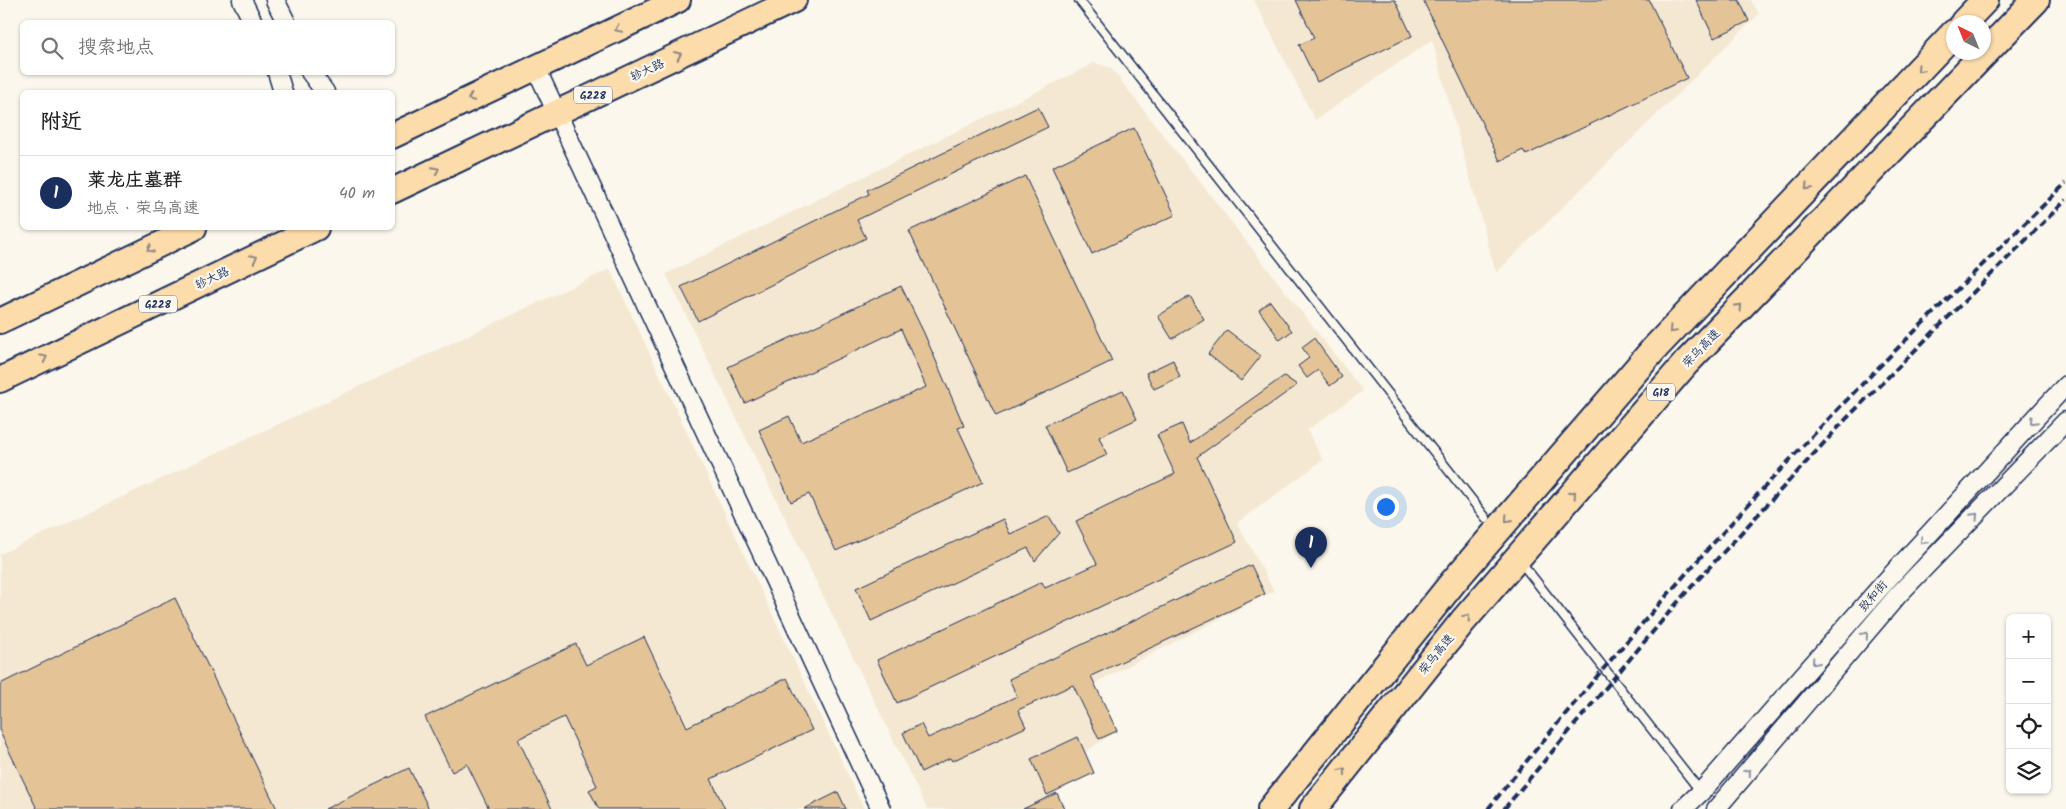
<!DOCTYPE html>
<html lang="zh">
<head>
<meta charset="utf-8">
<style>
	body { margin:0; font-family:Kalam,"LXGW WenKai TC",sans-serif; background:#f6f6f6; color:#202124 }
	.controls { position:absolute; right:15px; bottom:15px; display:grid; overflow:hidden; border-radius:8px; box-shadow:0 1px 4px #0004 }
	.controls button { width:45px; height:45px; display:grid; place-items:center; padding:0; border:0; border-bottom:1px solid #e0e0e0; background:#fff; color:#202124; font:25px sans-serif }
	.compass { position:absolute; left:1946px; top:15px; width:45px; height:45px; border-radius:50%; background:#fff; box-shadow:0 1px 4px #0004; rotate:317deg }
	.you { position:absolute; left:1385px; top:506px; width:18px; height:18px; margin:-12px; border:4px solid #fff; border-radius:50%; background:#1a73e8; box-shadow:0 0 0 8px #1a73e833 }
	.badge { display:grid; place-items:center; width:32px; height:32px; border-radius:50%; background:#1b2f5e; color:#fff; font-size:16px; font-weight:700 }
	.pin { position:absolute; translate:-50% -41px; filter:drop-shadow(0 1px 2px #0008) }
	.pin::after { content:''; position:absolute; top:26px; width:18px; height:15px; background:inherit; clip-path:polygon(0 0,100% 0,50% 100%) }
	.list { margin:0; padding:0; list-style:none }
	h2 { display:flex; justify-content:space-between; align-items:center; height:65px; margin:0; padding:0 20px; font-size:21px }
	h2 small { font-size:16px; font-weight:400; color:#757577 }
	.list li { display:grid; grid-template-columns:32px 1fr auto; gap:15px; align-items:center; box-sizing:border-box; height:75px; padding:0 20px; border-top:1px solid #e0e0e0 }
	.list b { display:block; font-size:19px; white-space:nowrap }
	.list p { margin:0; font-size:16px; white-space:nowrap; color:#757577 }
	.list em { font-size:16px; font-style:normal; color:#757577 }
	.icon { flex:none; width:28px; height:28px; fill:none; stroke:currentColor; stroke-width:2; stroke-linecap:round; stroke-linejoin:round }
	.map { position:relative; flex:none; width:2066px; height:809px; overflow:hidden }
	.search { position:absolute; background:#fff; box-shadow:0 1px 4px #0004; left:20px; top:20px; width:375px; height:55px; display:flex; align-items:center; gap:12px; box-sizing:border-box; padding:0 18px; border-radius:8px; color:#757577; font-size:19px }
	.panel { position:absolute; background:#fff; box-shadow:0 1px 4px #0004; left:20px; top:90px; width:375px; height:140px; border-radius:8px }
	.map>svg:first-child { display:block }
	.built { fill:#f4e8d2 }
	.building { fill:#e4c497; stroke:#1b2f5e }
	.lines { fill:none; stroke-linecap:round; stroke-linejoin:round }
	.service-casing { stroke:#1b2f5e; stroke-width:11 }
	.tertiary-casing { stroke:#1b2f5e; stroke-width:21 }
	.trunk-casing { stroke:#1b2f5e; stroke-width:28 }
	.motorway-casing { stroke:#1b2f5e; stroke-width:30 }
	.service { stroke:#fbf7ec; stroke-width:8 }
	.tertiary { stroke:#fbf7ec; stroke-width:18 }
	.trunk { stroke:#fcdcab; stroke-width:24 }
	.motorway { stroke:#fcdcab; stroke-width:26 }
	.rail { stroke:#1b2f5e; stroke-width:4; stroke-dasharray:8 4; stroke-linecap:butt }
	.oneway { stroke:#8c8684 }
	.oneway2 { stroke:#8b93a5 }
	.labels { text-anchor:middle; stroke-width:4.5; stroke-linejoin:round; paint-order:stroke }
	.shield { fill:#fbf7ec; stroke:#5e6b89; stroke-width:1 }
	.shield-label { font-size:11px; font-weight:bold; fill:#1b2f5e }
	.street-label { font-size:12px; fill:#1b2f5e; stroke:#fbf7ec }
</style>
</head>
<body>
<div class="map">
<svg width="2066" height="809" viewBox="0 0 2066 809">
	<rect width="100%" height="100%" fill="#fbf7ec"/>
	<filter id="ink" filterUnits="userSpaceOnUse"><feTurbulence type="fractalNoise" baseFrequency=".02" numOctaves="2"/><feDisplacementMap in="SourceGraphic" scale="10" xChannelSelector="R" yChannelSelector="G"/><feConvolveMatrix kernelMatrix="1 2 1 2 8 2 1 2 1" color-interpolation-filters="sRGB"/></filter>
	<g filter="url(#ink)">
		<path class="built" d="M1254,0H1751L1759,14L1496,273L1432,40L1315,120Z
			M1095,63L1111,68L1363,391L1307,430L1323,460L1237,523L1274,591L1095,683L1117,731L1085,752L1094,773L1053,789L1064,809H927L666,274Z
			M610,269L864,809H0V554Z"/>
		<path class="building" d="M1296,0H1395L1412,36L1317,82L1299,45L1314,38Z
			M1423,0H1649L1687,78L1526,155L1523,150L1500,161Z
			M1696,0H1739L1749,21L1714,38Z
			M1038,107L1048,127L857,220L866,238L698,321L681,287L869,194L867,190Z
			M1134,128L1175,215L1092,254L1052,167Z
			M1025,176L1112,361L996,416L909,231Z
			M901,286L924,333L964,426L958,428L983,482L836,551L809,494L791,502L759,430L789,416L801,442L926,387L901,329L745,403L728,367Z
			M1190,296L1204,319L1172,339L1158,316Z
			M1270,301L1292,331L1280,340L1259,310Z
			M1227,330L1261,356L1241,381L1208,354Z
			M1314,338L1342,377L1330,386L1318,370L1307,378L1298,366L1309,358L1302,347Z
			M1173,360L1180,377L1154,389L1146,373Z
			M1284,376L1297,385L1197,457L1237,542L897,703L877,660L1042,582L1045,588L1097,564L1076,521L1175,474L1157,435L1182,424L1190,443Z
			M1123,390L1137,419L1099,437L1107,455L1067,473L1045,425Z
			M1049,516L1059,533L1035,561L1028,548L871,621L856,588L1003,519L1010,534Z
			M1251,565L1265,594L1091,676L1117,731L1099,739L1073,685L1018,710L1026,727L952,761L950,758L921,772L903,733L921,724L928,738L1017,696L1009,679Z
			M175,598L277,809H37L0,732V684Z
			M644,637L687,727L787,678L812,730L711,779L725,809H599L589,790L597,786L564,717L518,739L552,809H489L467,764L452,772L425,717L576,644L586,665Z
			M1078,737L1094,773L1047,795L1031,759Z
			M409,768L429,809H325Z
			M838,792L846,809H804Z
			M1057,793L1064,809H1023Z"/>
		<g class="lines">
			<g class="service-casing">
				<path id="service" d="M1079,0L1486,518
					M1524,566L1701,792"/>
			</g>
			<g class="tertiary-casing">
				<path id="tertiary" d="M242,0L253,22
					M275,0L286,22
					M536,68L881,809
					M277,72L283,92
					M310,72L325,92
					M1683,809L1701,792L1885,582L2066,385
					M1716,809L1898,595L2066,421"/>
			</g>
			<g class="trunk-casing">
				<path id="trunk" d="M392,136L678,0
					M392,191L794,0
					M0,321L194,228
					M0,380L316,228"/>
			</g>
			<g class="motorway-casing">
				<path id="motorway" d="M1964,22L1985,0
					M1271,809L1454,581L1654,349L1954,33
					M1313,809L1463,621L1686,363L2036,0"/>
			</g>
			<use href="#service" class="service"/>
			<use href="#tertiary" class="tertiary"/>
			<use href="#trunk" class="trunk"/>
			<use href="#motorway" class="motorway"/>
			<path class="rail" d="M1488,809C1598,671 1716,536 1838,409C1912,332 1990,258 2066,183
				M1504,809L1682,597L1847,418L2066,200"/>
		</g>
		<defs><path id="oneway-chevron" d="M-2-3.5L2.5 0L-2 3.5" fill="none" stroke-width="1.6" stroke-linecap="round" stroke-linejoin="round" transform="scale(1.25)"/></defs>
		<g class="oneway">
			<use href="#oneway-chevron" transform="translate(618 29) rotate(154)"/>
			<use href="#oneway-chevron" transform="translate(678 55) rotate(-25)"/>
			<use href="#oneway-chevron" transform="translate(1920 69) rotate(133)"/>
			<use href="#oneway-chevron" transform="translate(471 98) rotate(155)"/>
			<use href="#oneway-chevron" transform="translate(436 170) rotate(-26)"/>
			<use href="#oneway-chevron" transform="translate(1808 187) rotate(133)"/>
			<use href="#oneway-chevron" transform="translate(150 249) rotate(154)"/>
			<use href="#oneway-chevron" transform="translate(254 258) rotate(-26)"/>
			<use href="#oneway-chevron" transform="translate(1739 307) rotate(-46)"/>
			<use href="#oneway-chevron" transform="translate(1672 330) rotate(133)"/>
			<use href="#oneway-chevron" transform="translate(44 358) rotate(-26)"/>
			<use href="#oneway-chevron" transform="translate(1573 494) rotate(-49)"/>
			<use href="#oneway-chevron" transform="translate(1508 519) rotate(131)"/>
			<use href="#oneway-chevron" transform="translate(1467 617) rotate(-50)"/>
			<use href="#oneway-chevron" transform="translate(1343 771) rotate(-51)"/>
		</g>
		<g class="oneway2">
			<use href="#oneway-chevron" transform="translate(2033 421) rotate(133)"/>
			<use href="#oneway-chevron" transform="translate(1975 516) rotate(-46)"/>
			<use href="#oneway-chevron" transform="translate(1923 541) rotate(133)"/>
			<use href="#oneway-chevron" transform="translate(1865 635) rotate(-50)"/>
			<use href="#oneway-chevron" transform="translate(1815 662) rotate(131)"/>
			<use href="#oneway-chevron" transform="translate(1748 772) rotate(-50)"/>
		</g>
	</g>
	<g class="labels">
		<g class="shield">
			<rect x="574" y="86.5" width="38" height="17" rx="4"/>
			<rect x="139" y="295.5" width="38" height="17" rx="4"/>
			<rect x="1647" y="383.5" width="28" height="17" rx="4"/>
		</g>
		<g class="shield-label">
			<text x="593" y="99">G228</text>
			<text x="158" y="308">G228</text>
			<text x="1661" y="396">G18</text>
		</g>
		<g class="street-label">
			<text transform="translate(647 70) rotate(-25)" y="4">轸大路</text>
			<text transform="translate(212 278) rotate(-26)" y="4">轸大路</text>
			<text transform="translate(1701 348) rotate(-46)" y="4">荣乌高速</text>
			<text transform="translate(1873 596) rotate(-49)" y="4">致和街</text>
			<text transform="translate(1436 654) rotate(-51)" y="4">荣乌高速</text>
		</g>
	</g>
</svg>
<div class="controls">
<button>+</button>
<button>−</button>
<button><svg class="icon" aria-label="locate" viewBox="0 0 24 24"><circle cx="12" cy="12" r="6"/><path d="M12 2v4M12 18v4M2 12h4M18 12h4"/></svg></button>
<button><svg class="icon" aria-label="layers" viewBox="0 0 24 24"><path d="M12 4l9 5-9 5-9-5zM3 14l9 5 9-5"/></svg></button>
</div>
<svg class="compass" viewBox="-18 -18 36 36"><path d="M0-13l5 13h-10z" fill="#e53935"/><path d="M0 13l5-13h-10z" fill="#757577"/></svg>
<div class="you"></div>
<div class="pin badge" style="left:1311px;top:568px">1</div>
<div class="search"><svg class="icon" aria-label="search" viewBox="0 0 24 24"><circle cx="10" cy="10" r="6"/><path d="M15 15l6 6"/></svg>搜索地点</div>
<section class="panel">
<h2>附近<small></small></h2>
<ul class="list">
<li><span class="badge">1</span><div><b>莱龙庄墓群</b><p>地点 · 荣乌高速</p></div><em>40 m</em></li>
</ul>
</section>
</div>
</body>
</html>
